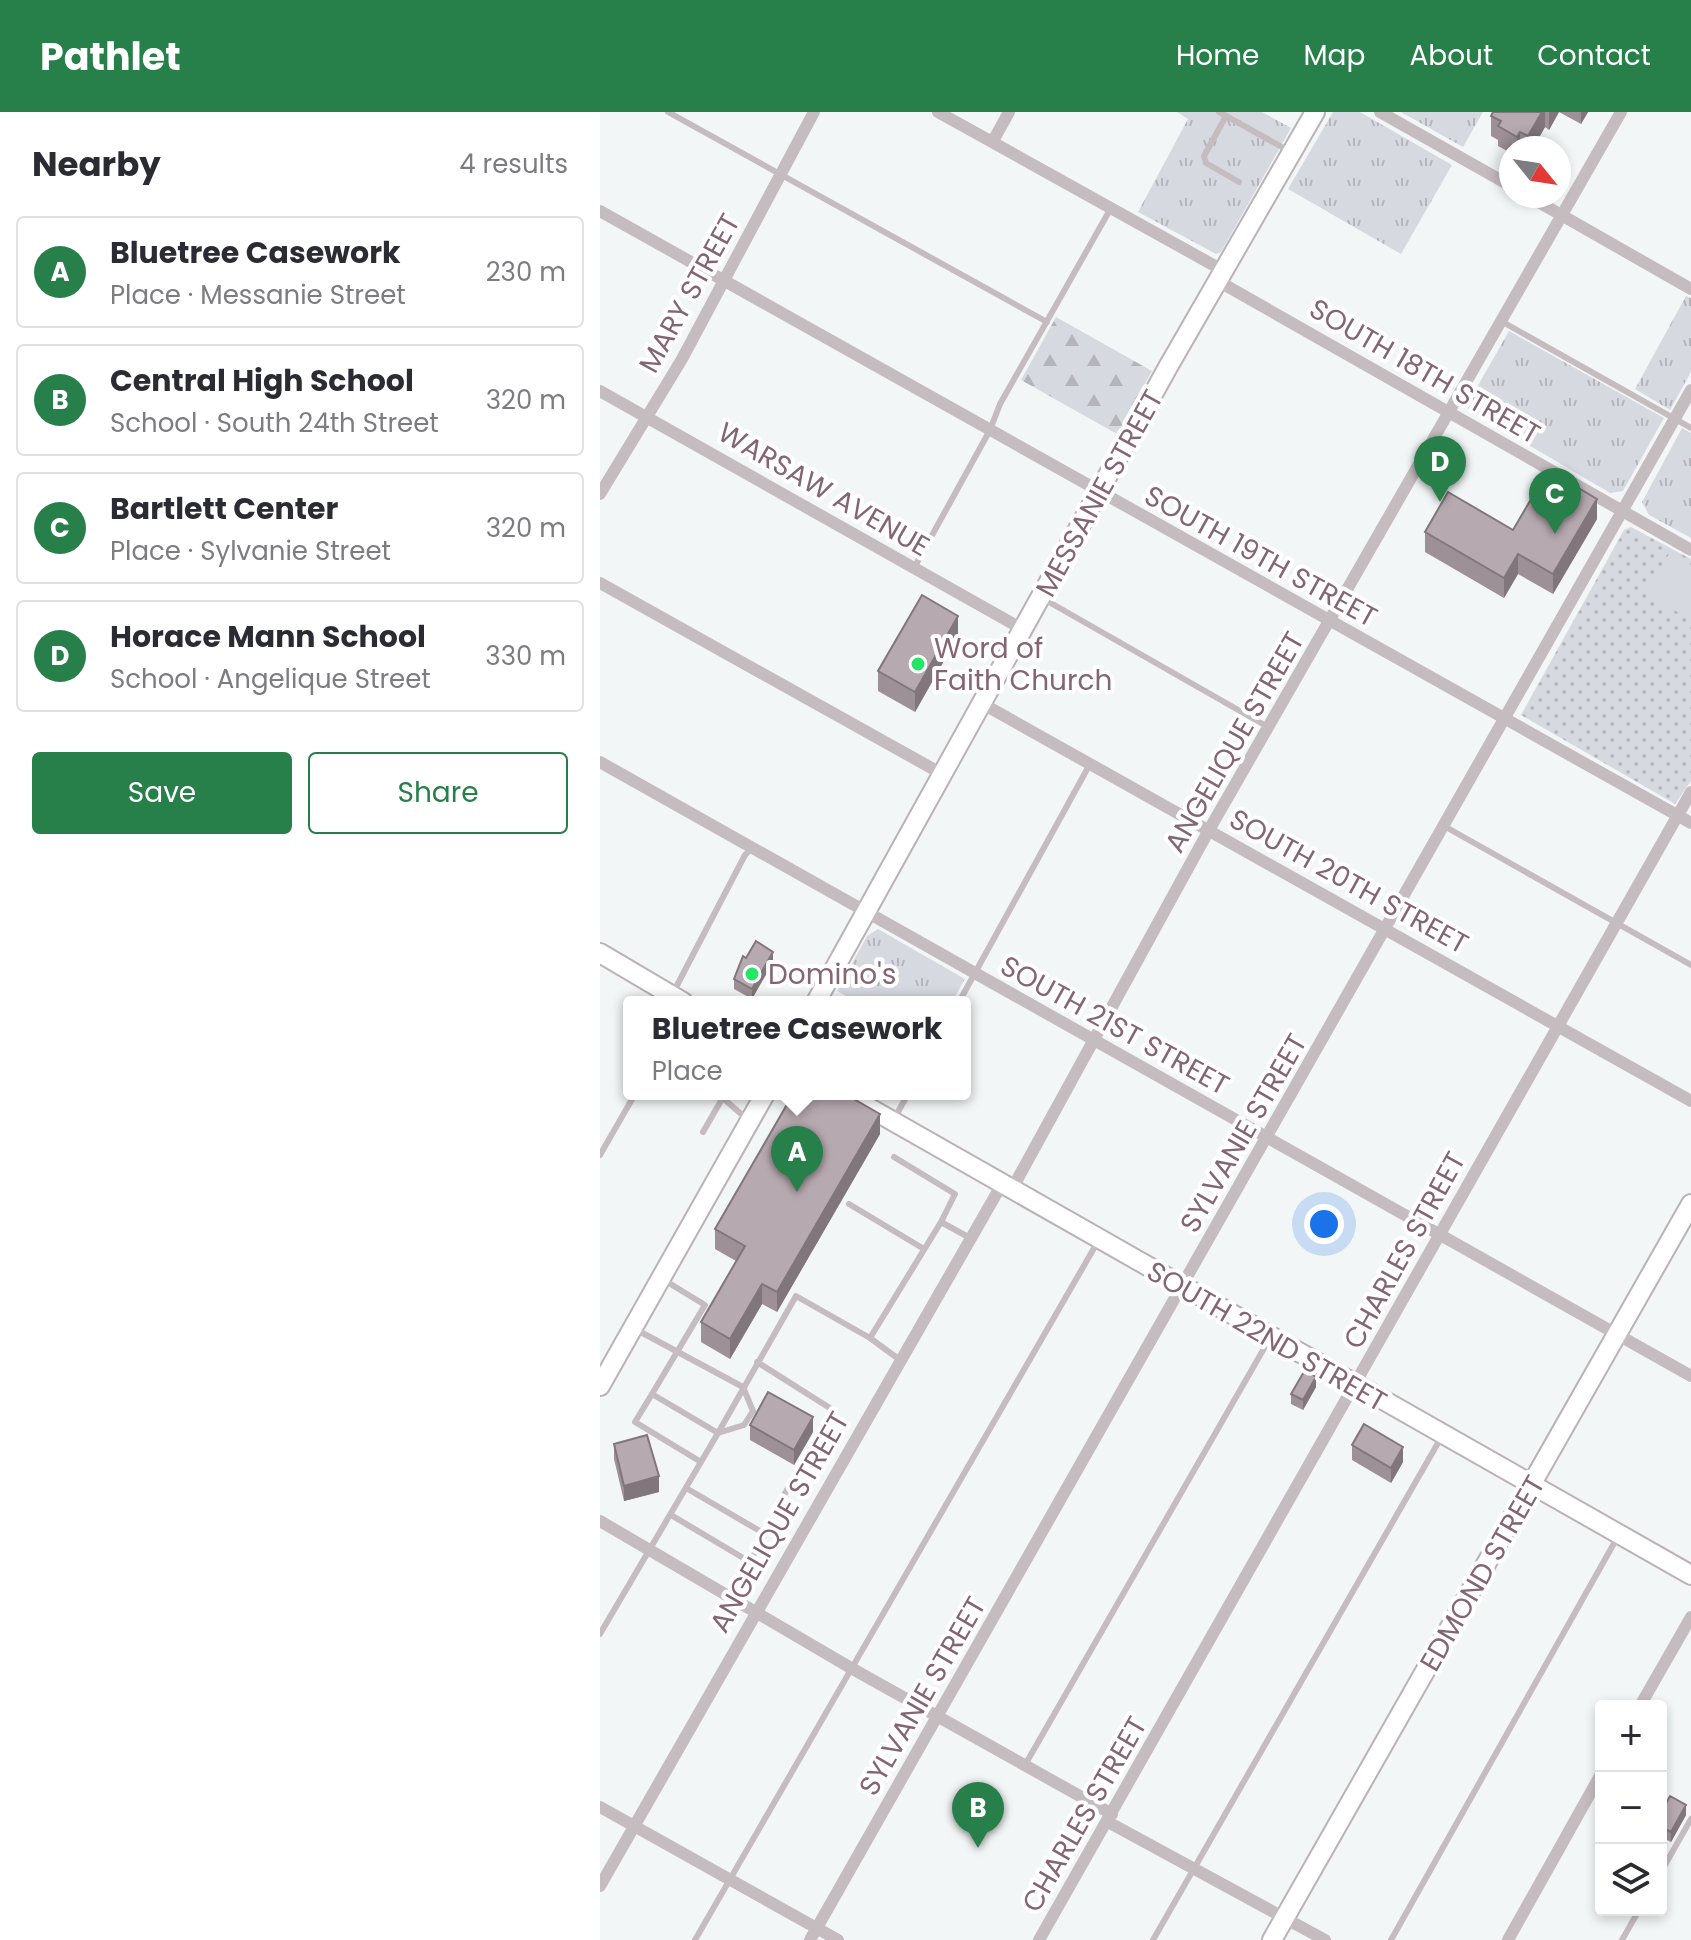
<!DOCTYPE html>
<html lang="en">
<head>
<meta charset="utf-8">
<style>
	body { margin:0; font-family:Poppins,sans-serif; background:#f7f7f7; color:#2b2b33 }
	.controls { position:absolute; right:24px; bottom:24px; display:grid; overflow:hidden; border-radius:8px; box-shadow:0 4px 12px #0003 }
	.controls button { width:72px; height:72px; display:grid; place-items:center; padding:0; border:0; border-bottom:2px solid #e1e1e2; background:#fff; color:#2b2b33; font:40px sans-serif }
	.compass { position:absolute; left:899px; top:24px; width:72px; height:72px; border-radius:50%; background:#fff; box-shadow:0 4px 12px #0003; rotate:120deg }
	.you { position:absolute; left:724px; top:1112px; width:28px; height:28px; margin:-20px; border:6px solid #fff; border-radius:50%; background:#1a73e8; box-shadow:0 0 0 12px #1a73e833 }
	.badge { display:grid; place-items:center; width:52px; height:52px; border-radius:50%; background:#277f49; color:#fff; font-size:26px; font-weight:700 }
	.pin { position:absolute; translate:-50% -66px; filter:drop-shadow(0 2px 4px #0008) }
	.pin::after { content:''; position:absolute; top:42px; width:28px; height:24px; background:inherit; clip-path:polygon(0 0,100% 0,50% 100%) }
	.popup { position:absolute; left:23px; top:884px; width:348px; height:104px; box-sizing:border-box; display:grid; place-content:center; border-radius:8px; background:#fff; filter:drop-shadow(0 2px 6px #0005); font-size:26px; white-space:nowrap; color:#7c7c81 }
	.popup b { font-size:30px; color:#2b2b33 }
	.popup::after { content:''; position:absolute; left:50%; top:100%; margin-left:-16px; border:16px solid transparent; border-top-color:#fff }
	.list { margin:0; padding:0; list-style:none }
	h2 { display:flex; justify-content:space-between; align-items:center; height:104px; margin:0; padding:0 32px; font-size:34px }
	h2 small { font-size:26px; font-weight:400; color:#7c7c81 }
	.list li { display:grid; grid-template-columns:52px 1fr auto; gap:24px; align-items:center; box-sizing:border-box; height:112px; margin:0 16px 16px; padding:0 16px; border:2px solid #e1e1e2; border-radius:8px }
	.list b { display:block; font-size:30px; white-space:nowrap }
	.list p { margin:0; font-size:26px; white-space:nowrap; color:#7c7c81 }
	.list em { font-size:26px; font-style:normal; color:#7c7c81 }
	.actions { display:flex; gap:16px; padding:24px 32px }
	.actions a { flex:1; padding:18px 0; border:2px solid #277f49; border-radius:8px; text-align:center; font-size:28px; color:#277f49 }
	.actions .main { background:#277f49; color:#fff }
	.icon { flex:none; width:44px; height:44px; fill:none; stroke:currentColor; stroke-width:2; stroke-linecap:round; stroke-linejoin:round }
	.map { position:relative; flex:none; width:1091px; height:1828px; overflow:hidden }
	header { display:flex; align-items:center; gap:48px; box-sizing:border-box; height:112px; padding:0 40px; background:#277f49; color:#fff }
	header strong { font-size:38px }
	nav { display:flex; gap:44px; margin-inline-start:auto; font-size:28px }
	main { display:flex }
	aside { flex:1; background:#fff }
	.map>svg:first-child { display:block }
	.grass { fill:url(#grass-tufts) }
	.forest { fill:url(#forest-firs) }
	.park { fill:url(#park-dots) }
	.pitch { fill:#d7d9e0 }
	.lines { fill:none; stroke-linecap:round; stroke-linejoin:round }
	.secondary-casing { stroke:#bbb1b6; stroke-width:22 }
	.lane { stroke:#c5bcc0; stroke-width:6 }
	.street { stroke:#c5bcc0; stroke-width:12 }
	.secondary { stroke:#fff; stroke-width:18 }
	.wall { fill:#9d9197 }
	.shaded-wall { fill:#80767b }
	.building { fill:#b7a9b0; stroke:#80767b; stroke-width:2 }
	.poi-dot { fill:#23e664; stroke:#fff; stroke-width:3 }
	.labels { text-anchor:middle; stroke-width:8; stroke-linejoin:round; paint-order:stroke }
	.street-label { font-size:28px; fill:#846573; stroke:#fff }
	.poi-label { font-size:28px; fill:#846573; stroke:#fff; text-anchor:start }
</style>
</head>
<body>
<header>
<strong>Pathlet</strong>
<nav><a>Home</a><a>Map</a><a>About</a><a>Contact</a></nav>
</header>
<main>
<aside>
<h2>Nearby<small>4 results</small></h2>
<ul class="list">
<li><span class="badge">A</span><div><b>Bluetree Casework</b><p>Place · Messanie Street</p></div><em>230 m</em></li>
<li><span class="badge">B</span><div><b>Central High School</b><p>School · South 24th Street</p></div><em>320 m</em></li>
<li><span class="badge">C</span><div><b>Bartlett Center</b><p>Place · Sylvanie Street</p></div><em>320 m</em></li>
<li><span class="badge">D</span><div><b>Horace Mann School</b><p>School · Angelique Street</p></div><em>330 m</em></li>
</ul>
<div class="actions"><a class="main">Save</a><a>Share</a></div>
</aside>
<div class="map">
<svg width="1091" height="1828" viewBox="0 0 1091 1828">
	<defs>
		<pattern id="grass-tufts" width="24" height="20" patternUnits="userSpaceOnUse" patternTransform="scale(2)"><rect width="24" height="20" fill="#d7d9e0"/><path d="M3 7l-1-3M5 7V3M7 7l1-3M15 17l-1-3M17 17v-4M19 17l1-3" fill="none" stroke="#b4b4ba"/></pattern>
		<pattern id="forest-firs" width="22" height="20" patternUnits="userSpaceOnUse" patternTransform="scale(2)"><rect width="22" height="20" fill="#d7d9e0"/><path d="M5 1l3.5 6h-7zM16 11l3.5 6h-7z" fill="#b4b4ba"/></pattern>
		<pattern id="park-dots" width="8" height="8" patternUnits="userSpaceOnUse" patternTransform="scale(2)"><rect width="8" height="8" fill="#d7d9e0"/><path d="M2 2h.1M6 6h.1" fill="none" stroke="#b4b4ba" stroke-width="1.8" stroke-linecap="round"/></pattern>
	</defs>
	<rect width="100%" height="100%" fill="#f3f6f6"/>
	<path class="grass" d="M577,0H662L691,16L621,140L616,142L538,100L588,7Z
		M733,0H760L852,53L801,142L688,77Z
		M801,0H883L863,35Z
		M1086,184L1091,186V260L1070,298L1035,277Z
		M909,219L1064,306L1023,379L1010,381L868,297V291Z
		M1082,316L1091,321V426L1049,403L1042,390Z
		M278,817L365,867L352,890H257L237,879L267,824Z"/>
	<path class="forest" d="M456,205L552,259L517,322L421,268Z"/>
	<path class="park" d="M1031,415L1091,447V669L1075,692L921,603L1024,418Z"/>
	<path class="pitch" d="M1069,442L1091,455V507L1046,483Z"/>
	<g class="lines">
		<g class="secondary-casing">
			<path id="secondary" d="M0,841L83,890
				M216,890L568,255L715,0
				M245,982L1091,1463
				M0,1274L165,982
				M672,1828L1091,1092"/>
		</g>
		<path class="lane" d="M68,0L447,210
			M619,0L689,39
			M626,4L604,44L606,51L639,70
			M901,209L1091,316
			M314,456L390,318L400,292L511,96
			M442,486L668,615
			M844,714L1091,853
			M73,881L145,743L151,737
			M359,890L490,652
			M118,982L147,1007
			M294,1007L308,982
			M103,1020L122,987
			M0,1043L35,982
			M294,1045L355,1082L341,1110
			M249,1092L324,1137
			M64,1168L105,1193L52,1282L118,1321L196,1184L270,1226L341,1110L370,1126
			M270,1226L300,1248
			M157,1250L233,1298L176,1397
			M52,1282L35,1310L101,1350
			M71,1403L150,1450L165,1422L86,1376
			M0,1522L118,1321L144,1313L153,1299L143,1275L37,1218
			M425,1653L670,1226
			M1061,1760L1091,1707
			M95,1828L497,1131
			M553,1828L842,1324
			M791,1828L1017,1426
			M1022,1828L1039,1798"/>
		<path class="street" d="M338,0L624,159
			M780,0L911,74
			M393,29L409,0
			M928,84L1091,177
			M0,99L1091,711
			M618,169L1091,438
			M0,279L424,518
			M0,382L82,247L214,0
			M0,471L344,663
			M383,592L1091,989
			M0,650L1091,1264
			M412,1077L609,718L1021,0
			M0,1409L251,1556L512,1702
			M1040,1594L1091,1505
			M0,1695L238,1828
			M508,1710L725,1828
			M0,1774L402,1072
			M210,1828L1091,278
			M439,1828L1091,680
			M908,1828L1001,1662"/>
		<use href="#secondary" class="secondary"/>
	</g>
	<path class="wall" d="M893,0H988L981,12L959,0L949,18L945,15L933,36H911V41L898,34V28L891,24V4Z
		M997,407L953,482L918,462L904,486L825,440V420L913,418Z
		M358,524L315,600L278,579V559Z
		M146,846L173,850L152,887L134,877V867Z
		M280,1022L177,1200L162,1192L130,1247L101,1230V1210L136,1149L115,1137V1117Z
		M716,1275L703,1298L691,1292V1282Z
		M150,1313L213,1320L194,1353L150,1328Z
		M14,1332L59,1380L24,1389L14,1347Z
		M752,1333L803,1350L791,1371L752,1348Z
		M1061,1701L1086,1703L1071,1730L1061,1725Z"/>
	<path class="shaded-wall" d="M942,0H945V15L933,36H928V24Z
		M949,0H959L949,18Z
		M981,0H988L981,12Z
		M920,20V36H917V25Z
		M997,387V407L953,482V462Z
		M918,442V462L904,486V466Z
		M358,504V524L315,600V580Z
		M173,840V850L152,887V877Z
		M280,1002V1022L177,1200V1180Z
		M162,1172V1192L130,1247V1227Z
		M716,1265V1275L703,1298V1288Z
		M213,1305V1320L194,1353V1338Z
		M803,1335V1350L791,1371V1356Z
		M59,1364V1380L24,1389V1374Z
		M1086,1693V1703L1071,1730V1720Z"/>
	<path class="building" d="M893,0H942L928,24L920,20L917,25L898,14L901,9L891,4Z
		M948,358L997,387L953,462L918,442L904,466L825,420L848,380L913,418Z
		M322,483L358,504L315,580L278,559Z
		M156,829L173,840L152,877L134,867L143,844L146,846Z
		M193,982H245L280,1002L177,1180L162,1172L130,1227L101,1210L145,1134L115,1117Z
		M705,1258L716,1265L703,1288L691,1282Z
		M168,1280L213,1305L194,1338L150,1313Z
		M764,1312L803,1335L791,1356L752,1333Z
		M47,1323L59,1364L24,1374L14,1332Z
		M1070,1684L1086,1693L1071,1720L1061,1715V1701Z"/>
	<g class="poi-dot">
		<circle cx="318" cy="552" r="8"/>
		<circle cx="152" cy="862" r="8"/>
	</g>
	<g class="labels">
		<g class="street-label">
			<text transform="translate(89 181) rotate(-61)" y="10">MARY STREET</text>
			<text transform="translate(825 259) rotate(30)" y="10">SOUTH 18TH STREET</text>
			<text transform="translate(224 377) rotate(30)" y="10">WARSAW AVENUE</text>
			<text transform="translate(499 381) rotate(-61)" y="10">MESSANIE STREET</text>
			<text transform="translate(661 444) rotate(29)" y="10">SOUTH 19TH STREET</text>
			<text transform="translate(634 630) rotate(-60)" y="10">ANGELIQUE STREET</text>
			<text transform="translate(749 769) rotate(29)" y="10">SOUTH 20TH STREET</text>
			<text transform="translate(515 913) rotate(29)" y="10">SOUTH 21ST STREET</text>
			<text transform="translate(643 1021) rotate(-60)" y="10">SYLVANIE STREET</text>
			<text transform="translate(804 1138) rotate(-61)" y="10">CHARLES STREET</text>
			<text transform="translate(667 1224) rotate(30)" y="10">SOUTH 22ND STREET</text>
			<text transform="translate(179 1410) rotate(-60)" y="10">ANGELIQUE STREET</text>
			<text transform="translate(882 1461) rotate(-60)" y="10">EDMOND STREET</text>
			<text transform="translate(322 1584) rotate(-60)" y="10">SYLVANIE STREET</text>
			<text transform="translate(484 1702) rotate(-60)" y="10">CHARLES STREET</text>
		</g>
		<g class="poi-label">
			<text x="334" y="546">Word of<tspan x="334" dy="32">Faith Church</tspan></text>
			<text x="168" y="872">Domino's</text>
		</g>
	</g>
</svg>
<div class="controls">
<button>+</button>
<button>−</button>
<button><svg class="icon" aria-label="layers" viewBox="0 0 24 24"><path d="M12 4l9 5-9 5-9-5zM3 14l9 5 9-5"/></svg></button>
</div>
<svg class="compass" viewBox="-18 -18 36 36"><path d="M0-13l5 13h-10z" fill="#e53935"/><path d="M0 13l5-13h-10z" fill="#7c7c81"/></svg>
<div class="you"></div>
<div class="pin badge" style="left:197px;top:1080px">A</div>
<div class="popup"><b>Bluetree Casework</b>Place</div>
<div class="pin badge" style="left:378px;top:1736px">B</div>
<div class="pin badge" style="left:955px;top:422px">C</div>
<div class="pin badge" style="left:840px;top:390px">D</div>
</div>
</main>
</body>
</html>
